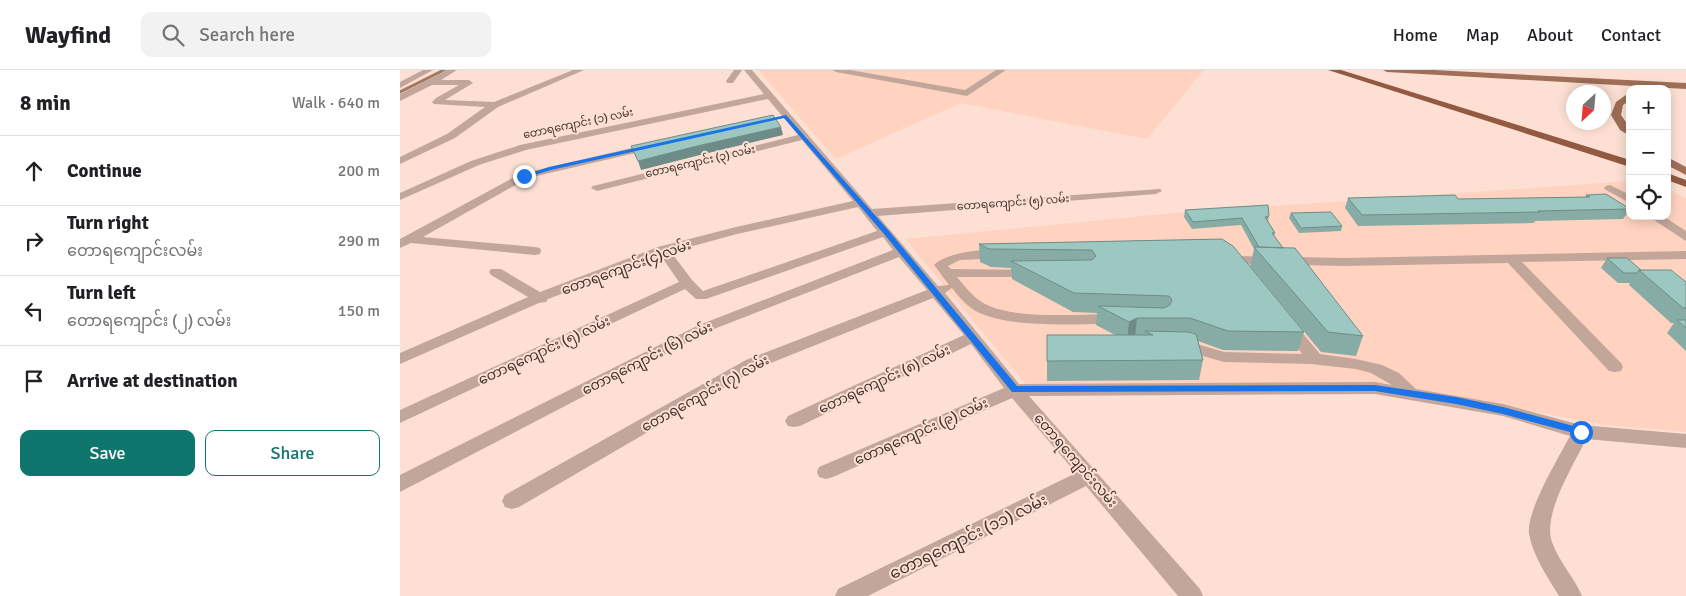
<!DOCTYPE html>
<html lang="en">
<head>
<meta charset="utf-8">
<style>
	body { margin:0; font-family:Signika,"Noto Sans Myanmar",sans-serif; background:#f2f2f2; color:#202124 }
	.controls { position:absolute; right:15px; top:15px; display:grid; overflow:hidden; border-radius:10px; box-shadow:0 2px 12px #0003 }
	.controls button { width:45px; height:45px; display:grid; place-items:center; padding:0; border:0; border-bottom:1px solid #e0e0e0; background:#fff; color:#202124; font:25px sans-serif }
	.compass { position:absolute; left:1166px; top:15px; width:45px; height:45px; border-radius:50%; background:#fff; box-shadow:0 2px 12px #0003; rotate:206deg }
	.stop { position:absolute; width:15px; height:15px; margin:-11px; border:4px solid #1a73e8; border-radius:50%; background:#fff }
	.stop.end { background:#1a73e8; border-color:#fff; box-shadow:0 1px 5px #0008 }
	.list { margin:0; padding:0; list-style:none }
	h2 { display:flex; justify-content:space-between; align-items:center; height:65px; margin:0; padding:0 20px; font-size:21px }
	h2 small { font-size:16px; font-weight:400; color:#757577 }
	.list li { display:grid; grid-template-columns:32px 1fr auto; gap:15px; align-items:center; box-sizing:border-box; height:70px; padding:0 20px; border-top:1px solid #e0e0e0 }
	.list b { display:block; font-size:19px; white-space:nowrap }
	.list p { margin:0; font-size:16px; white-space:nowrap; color:#757577 }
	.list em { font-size:16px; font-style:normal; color:#757577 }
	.actions { display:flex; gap:10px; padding:15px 20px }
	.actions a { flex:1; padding:11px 0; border:1px solid #0f766e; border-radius:10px; text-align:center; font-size:18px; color:#0f766e }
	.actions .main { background:#0f766e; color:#fff }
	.icon { flex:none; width:28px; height:28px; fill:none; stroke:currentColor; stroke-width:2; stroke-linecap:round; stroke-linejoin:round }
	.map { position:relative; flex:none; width:1286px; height:526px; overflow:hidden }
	header { display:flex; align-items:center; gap:30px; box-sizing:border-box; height:70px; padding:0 25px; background:#fff; border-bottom:1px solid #e0e0e0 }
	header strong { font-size:24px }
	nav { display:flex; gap:28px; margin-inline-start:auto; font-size:18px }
	.search { width:350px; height:45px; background:#f2f2f2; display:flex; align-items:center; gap:12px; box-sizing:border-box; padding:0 18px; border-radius:10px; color:#757577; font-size:19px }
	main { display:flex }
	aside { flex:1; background:#fff }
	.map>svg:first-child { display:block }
	.built { fill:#ffd3c0 }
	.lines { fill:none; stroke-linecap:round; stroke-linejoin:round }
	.stream { stroke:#a57762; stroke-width:3 }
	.minor { fill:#c2a699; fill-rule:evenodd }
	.major { fill:#9f6f58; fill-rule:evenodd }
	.highway { fill:#925a40; fill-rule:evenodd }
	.wall { fill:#87aca6 }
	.shaded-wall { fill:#6e8c87 }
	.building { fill:#9dc8c1; stroke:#6e8c87 }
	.route { fill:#1a73e8 }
	.labels { text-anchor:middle; stroke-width:4; stroke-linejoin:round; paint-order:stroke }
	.far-street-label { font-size:11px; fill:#42342e; stroke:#fde0d3 }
	.street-label { font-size:14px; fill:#42342e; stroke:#fde0d3 }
	.near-street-label { font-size:16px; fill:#42342e; stroke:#fde0d3 }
</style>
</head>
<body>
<header>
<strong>Wayfind</strong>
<div class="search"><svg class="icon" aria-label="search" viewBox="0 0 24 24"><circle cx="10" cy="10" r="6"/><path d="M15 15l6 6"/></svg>Search here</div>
<nav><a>Home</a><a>Map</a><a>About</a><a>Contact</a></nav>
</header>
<main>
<aside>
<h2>8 min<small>Walk · 640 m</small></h2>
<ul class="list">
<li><svg class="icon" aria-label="ahead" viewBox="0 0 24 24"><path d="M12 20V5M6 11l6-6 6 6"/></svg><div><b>Continue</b></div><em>200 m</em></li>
<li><svg class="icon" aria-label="right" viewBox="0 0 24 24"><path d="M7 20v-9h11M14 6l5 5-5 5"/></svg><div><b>Turn right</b><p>တောရကျောင်းလမ်း</p></div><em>290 m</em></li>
<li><svg class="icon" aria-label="left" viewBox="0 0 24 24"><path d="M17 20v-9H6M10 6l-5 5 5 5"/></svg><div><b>Turn left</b><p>တောရကျောင်း (၂) လမ်း</p></div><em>150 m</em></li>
<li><svg class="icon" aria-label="arrive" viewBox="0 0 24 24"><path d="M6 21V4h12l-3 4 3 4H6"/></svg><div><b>Arrive at destination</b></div></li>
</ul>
<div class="actions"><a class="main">Save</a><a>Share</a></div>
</aside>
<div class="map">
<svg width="1286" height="526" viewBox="0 0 1286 526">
	<rect width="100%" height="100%" fill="#fde0d3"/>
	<path class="built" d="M358,0H804L747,69L561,33L436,89Z
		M1230,111V146H1267V119L1286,128V362L1204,355L985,313L628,317L505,169L774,143Z"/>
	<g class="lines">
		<path class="stream" d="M0,22L44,0"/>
		<path class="minor" d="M23,0H33L0,18V12Z
			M47,0H57L41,10H69L73,13L45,30L94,32L173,0H184L98,37L55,68L0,94V87L47,64L85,37L34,34L32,32L36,28L59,15H32L0,31V24Z
			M334,0H342L333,13H327L326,11Z
			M344,0H352L472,139L760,119L762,121L756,124L478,146L538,216L549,215L534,195C544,183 596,174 607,185L605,188L560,190L548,196L551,199L635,200L637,203L635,206L630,207H557C565,217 574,228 585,234C615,250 682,244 717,244L722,246L724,249L722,252L717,254C678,253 608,260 574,240C565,234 558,226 552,218L545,223L619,314L975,312L992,315L971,303L956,299L911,294L824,292L775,278L772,274L775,270L780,269L824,282L902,284L882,256L884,253H894L920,284L956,289L982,295L999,303L1016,319L1103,334L1181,355L1286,364V378L1186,369C1174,395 1142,444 1152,472C1159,492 1174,507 1182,526H1159C1148,508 1133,486 1129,464C1126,441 1159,387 1170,366L1103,346L975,324L629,326L800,519L803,526H778L686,416L468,526H435L438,519L676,403L612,328L433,407L426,409L419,407L417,402L419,397L604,318L571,274L400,356L394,357L388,356L385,351L388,346L564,265L533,228L358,298L119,437L112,439L105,437L102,431L105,425L346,290L527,220L499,187L309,261L0,422V405L299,255L493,180L483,167L306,229H296L285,219L0,353V340L279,212L261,186L148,229L146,232L139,233L0,294V283L128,227L91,205L89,202L91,199H101L140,222L258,177L336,157L453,131L402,70L197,121L191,118L193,116L398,65L368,29L126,80L79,95L0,130V123L71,91L120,75L364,24ZM458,137L477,161L303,221L292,210L271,182L337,164Z
			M432,0H450L565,20L596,0H606L567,26L436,2Z
			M253,73L258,76L257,78L128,108L23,167L135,177L140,178L141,181L140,184L135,185L11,173L0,178V169L120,104Z
			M1210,115L1230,125V133L1206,120L1204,118L1206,116Z
			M1248,146H1263L1286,161V171Z
			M1286,181V189L1122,192L1221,293L1223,297L1221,301L1215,302L1209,301L1108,193L945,196L836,194L829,190L836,186L945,188Z"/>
		<path class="major" d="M983,0H1034L1286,13V19L987,2Z
			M1230,22V30L1223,35L1221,45L1230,58V66L1220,60L1211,45L1216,32Z
			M1267,87L1286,97V105L1267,95Z"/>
		<path class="highway" d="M928,0H941L1230,90V97Z
			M1267,103L1286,110V117L1267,110Z"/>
	</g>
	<path class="wall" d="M1186,125L1230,139L1223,149L1135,151L1134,153L958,156L945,138L948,128L1058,129L1185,127Z
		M785,140L869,146L868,151L875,163L874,166L883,178L963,266L956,286L921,282L850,196L854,179L841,155L792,159L784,147Z
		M891,143L942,156L941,161L899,163L889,148Z
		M822,169L904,262L898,281L823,280L798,271L803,290L799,310L647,311V265H715L696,255L697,243L673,242L612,209L611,198L591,197L580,192L579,174Z
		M1207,188L1241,200L1286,212V281L1267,263L1274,253H1271L1229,215L1230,213H1218L1201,198Z"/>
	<path class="shaded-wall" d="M381,57L383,65L300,85L241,100L238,91L297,76Z
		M737,248L735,267L727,271L729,252Z"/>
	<path class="building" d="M373,45L381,57L297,76L238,91L231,76Z
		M1206,124L1230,139L1138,141L1140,142L962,145L948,128L1055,125L1058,129L1190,127L1186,125Z
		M868,135L869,146L865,147L875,163H872L883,178L859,177L842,148L793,152L785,140Z
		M931,142L942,156L901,158L891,143Z
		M822,169L833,176L904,262L828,261L790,248H737L729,252L698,236L764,238L770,235L772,230L769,226L674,223L611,191L687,190H692L696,186L692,180L589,179L579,174Z
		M854,177L895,178L963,266L928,262Z
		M1207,188H1227L1241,200H1239L1237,203H1224Z
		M1239,200H1271L1286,212V238H1283Z
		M1277,250H1286V258Z
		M745,261L788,262L796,264L803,290L647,291V265H753Z"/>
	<path class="route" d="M386,45L489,161L617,316L975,315L1056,327L1103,337L1181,358L1185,362L1181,365L1103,344L1056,334L975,321L612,322L484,164L384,48L151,100L124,108L122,106L149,97Z"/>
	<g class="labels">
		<g class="far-street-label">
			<text transform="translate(178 53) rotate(-12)" y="4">တောရကျောင်း (၁) လမ်း</text>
			<text transform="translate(300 91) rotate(-13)" y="4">တောရကျောင်း (၃) လမ်း</text>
			<text transform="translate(613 132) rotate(-4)" y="4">တောရကျောင်း (၅) လမ်း</text>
		</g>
		<g class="street-label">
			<text transform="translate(226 197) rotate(-20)" y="5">တောရကျောင်း(၄)လမ်း</text>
			<text transform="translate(144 280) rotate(-25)" y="5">တောရကျောင်း (၅) လမ်း</text>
			<text transform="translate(247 288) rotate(-27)" y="5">တောရကျောင်း (၆) လမ်း</text>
			<text transform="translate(484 309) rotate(-25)" y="5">တောရကျောင်း (၈) လမ်း</text>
			<text transform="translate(305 323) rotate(-29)" y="5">တောရကျောင်း (၇) လမ်း</text>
			<text transform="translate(521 361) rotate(-24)" y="5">တောရကျောင်း (၉) လမ်း</text>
			<text transform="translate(676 390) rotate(49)" y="5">တောရကျောင်းလမ်း</text>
		</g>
		<g class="near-street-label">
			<text transform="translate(568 466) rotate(-26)" y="6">တောရကျောင်း (၁၁) လမ်း</text>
		</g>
	</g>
</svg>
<div class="controls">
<button>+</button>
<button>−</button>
<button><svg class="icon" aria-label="locate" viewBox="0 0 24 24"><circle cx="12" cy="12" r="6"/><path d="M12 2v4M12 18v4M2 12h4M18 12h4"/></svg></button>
</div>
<svg class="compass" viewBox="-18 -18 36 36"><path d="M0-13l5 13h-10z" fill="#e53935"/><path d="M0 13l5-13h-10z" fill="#757577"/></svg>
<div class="stop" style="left:1181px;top:362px"></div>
<div class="stop end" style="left:124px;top:106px"></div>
</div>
</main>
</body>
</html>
